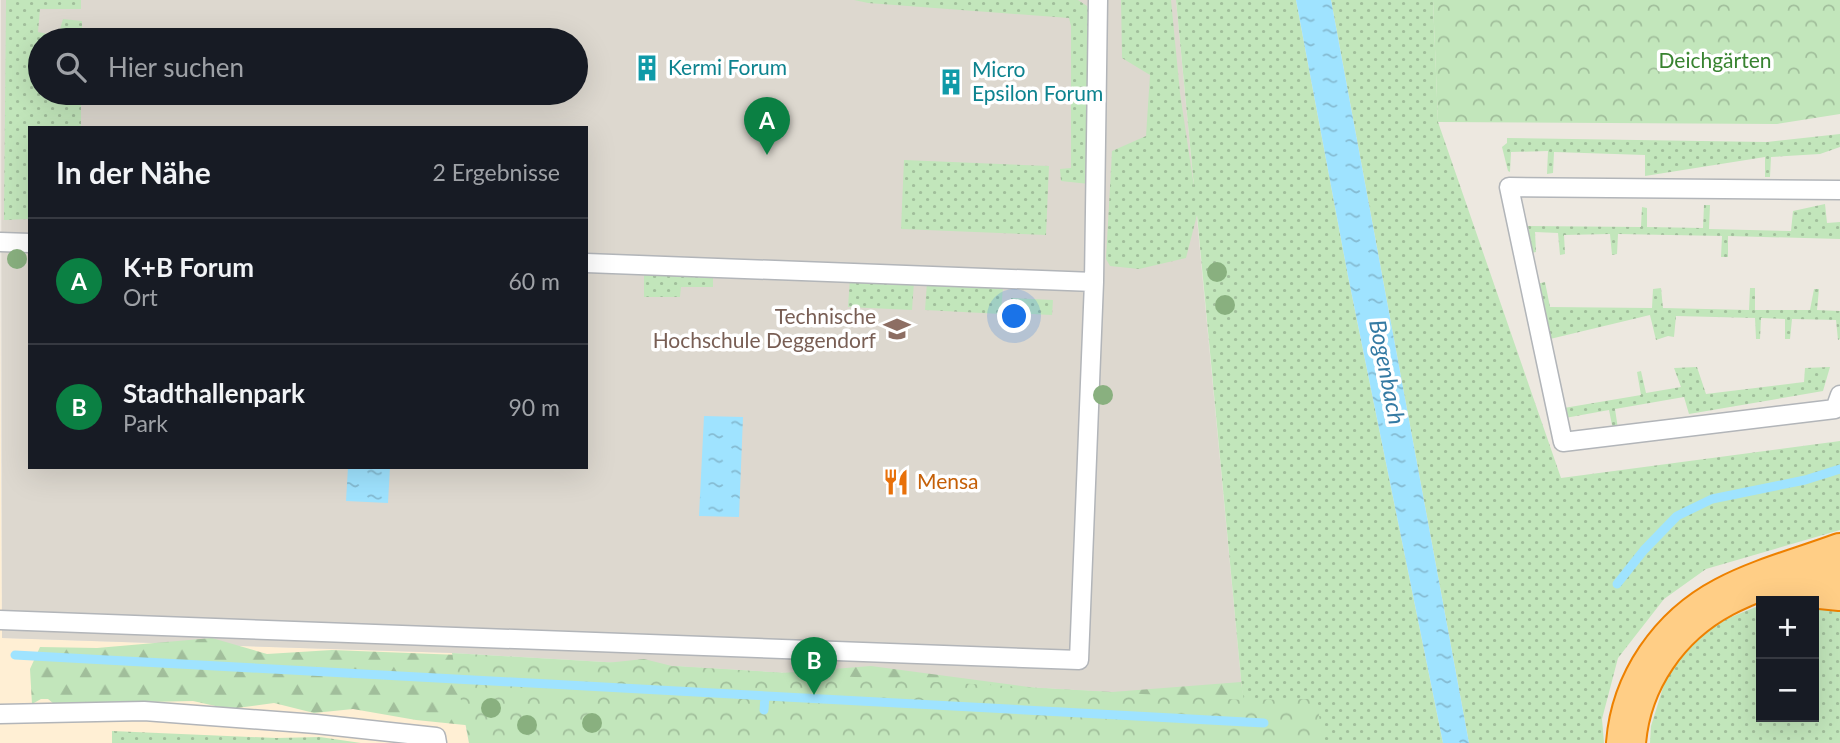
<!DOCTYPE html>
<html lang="de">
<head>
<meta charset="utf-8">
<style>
	body { margin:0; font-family:Lato,sans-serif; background:#20242c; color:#f1f3f6 }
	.controls { position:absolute; right:21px; bottom:21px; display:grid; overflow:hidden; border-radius:0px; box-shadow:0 7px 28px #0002 }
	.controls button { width:63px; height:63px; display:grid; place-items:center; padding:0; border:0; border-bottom:2px solid #363941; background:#171b24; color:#f1f3f6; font:35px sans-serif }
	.you { position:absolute; left:1015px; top:317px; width:24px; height:24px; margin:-18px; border:5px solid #fff; border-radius:50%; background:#1a73e8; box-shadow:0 0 0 10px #1a73e833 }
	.badge { display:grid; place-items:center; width:46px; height:46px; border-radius:50%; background:#0b8043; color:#fff; font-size:23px; font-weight:700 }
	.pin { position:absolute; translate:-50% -58px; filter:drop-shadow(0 2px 4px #0008) }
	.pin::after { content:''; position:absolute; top:37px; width:24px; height:21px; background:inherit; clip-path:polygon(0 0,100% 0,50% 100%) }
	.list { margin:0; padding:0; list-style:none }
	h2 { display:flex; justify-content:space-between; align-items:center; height:91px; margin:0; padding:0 28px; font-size:30px }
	h2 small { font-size:23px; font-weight:400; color:#9ea1a6 }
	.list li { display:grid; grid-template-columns:46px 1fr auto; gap:21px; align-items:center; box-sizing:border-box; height:126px; padding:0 28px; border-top:2px solid #363941 }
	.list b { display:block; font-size:26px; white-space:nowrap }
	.list p { margin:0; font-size:23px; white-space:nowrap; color:#9ea1a6 }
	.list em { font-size:23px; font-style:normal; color:#9ea1a6 }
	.icon { flex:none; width:38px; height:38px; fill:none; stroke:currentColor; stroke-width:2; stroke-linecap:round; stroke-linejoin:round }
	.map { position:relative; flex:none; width:1840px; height:743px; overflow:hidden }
	.search { position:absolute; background:#171b24; box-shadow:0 7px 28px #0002; left:28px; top:28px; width:560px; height:77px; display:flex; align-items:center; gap:18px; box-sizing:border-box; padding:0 24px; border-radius:38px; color:#9ea1a6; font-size:26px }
	.panel { position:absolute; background:#171b24; box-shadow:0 7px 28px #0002; left:28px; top:126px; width:560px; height:343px; border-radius:0px }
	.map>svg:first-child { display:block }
	.commercial { fill:#ffefd4 }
	.education { fill:#ddd8cf; fill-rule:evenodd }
	.grass { fill:url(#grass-dots) }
	.forest { fill:url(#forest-firs) }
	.park { fill:url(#park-crowns) }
	.water { fill:url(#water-ripples) }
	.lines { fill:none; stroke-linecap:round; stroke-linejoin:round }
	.stream { stroke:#9fe3ff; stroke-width:9 }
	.service-casing { stroke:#b2b5b9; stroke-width:21 }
	.motorway-casing { stroke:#ee8100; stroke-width:42 }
	.service { stroke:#fff; stroke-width:18 }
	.motorway { stroke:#ffce86; stroke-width:38 }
	.tree { fill:#89b07f }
	.labels { text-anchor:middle; stroke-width:7; stroke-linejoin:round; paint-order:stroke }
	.park-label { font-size:21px; fill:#388330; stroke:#fff }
	.culture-label { font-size:21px; fill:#0d838f; stroke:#fff; text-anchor:start }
	.education-label { font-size:21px; fill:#785e54; stroke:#fff; text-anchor:end }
	.food-label { font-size:21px; fill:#c56008; stroke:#fff; text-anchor:start }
	.water-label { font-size:23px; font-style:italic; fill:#347aa3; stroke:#fff }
</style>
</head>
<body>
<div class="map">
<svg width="1840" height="743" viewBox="0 0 1840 743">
	<defs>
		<pattern id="grass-dots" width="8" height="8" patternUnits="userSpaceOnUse" patternTransform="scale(1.75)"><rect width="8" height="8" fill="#c2e6bb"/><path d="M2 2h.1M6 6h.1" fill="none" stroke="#a1be9b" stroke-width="1.8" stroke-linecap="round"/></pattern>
		<pattern id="forest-firs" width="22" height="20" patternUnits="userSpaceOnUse" patternTransform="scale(1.75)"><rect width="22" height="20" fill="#c2e6bb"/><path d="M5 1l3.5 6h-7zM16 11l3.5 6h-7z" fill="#a1be9b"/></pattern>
		<pattern id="park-crowns" width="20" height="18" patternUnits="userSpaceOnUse" patternTransform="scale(1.75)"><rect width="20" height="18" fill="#c2e6bb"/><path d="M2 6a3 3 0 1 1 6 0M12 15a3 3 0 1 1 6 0" fill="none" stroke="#a1be9b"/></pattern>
		<pattern id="water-ripples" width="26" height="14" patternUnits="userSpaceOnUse" patternTransform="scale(1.75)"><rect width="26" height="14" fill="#9fe3ff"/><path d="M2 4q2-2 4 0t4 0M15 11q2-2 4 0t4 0" fill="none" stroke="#85bbd2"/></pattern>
	</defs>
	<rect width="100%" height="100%" fill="#ede8e0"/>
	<path class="commercial" d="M0,290L2,638L452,653L469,743H0Z"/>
	<path class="education" d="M1,0H1176L1243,700L452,653L2,638ZM40,40H576V93H40ZM30,128H586V467H30Z"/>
	<path class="grass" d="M6,0H81V9H40L38,32L58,36L63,19L82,21V40H40V93H81V128H30V219L4,220Z
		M854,0H1078L1087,6L1092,29L1089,184L1061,181L1060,169L1071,168V26L1069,18L868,3Z
		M1121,0H1171L1180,93L1194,187L1176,0H1296L1348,276L1443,743H1254L1243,700L1197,215L1186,258L1139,269L1110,266L1106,259L1112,151L1146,136L1150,75L1122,58Z
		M1331,0H1433L1438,122L1561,478L1840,441V530L1706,569L1664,599L1618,658L1602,719L1604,743H1469Z
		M1840,134V147L1820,154L1771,157L1770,177H1765V157L1645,176V155L1554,152L1553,173L1547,174L1548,151L1511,152L1510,172L1508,171L1502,147L1507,143V138L1767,142Z
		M904,160L1049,166L1046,235L901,229Z
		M1825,204L1827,223L1840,222V239L1728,236V257H1721L1722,236L1618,234L1617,254L1612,255L1610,234L1564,235L1565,254L1560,255L1558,233L1535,232L1536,252L1531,253L1528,226L1641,227L1642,207L1647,208V227L1703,228L1704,205H1710L1709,229L1791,231L1793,211Z
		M644,270L713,271V287H681L680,297H644Z
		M850,278L914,282L912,310L848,307Z
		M927,282L1003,286L1001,314L925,310Z
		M1545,282L1550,307L1652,308L1653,289L1661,288L1663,308L1749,310L1750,288H1755V310H1810L1814,289H1819L1817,310L1840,311V339L1838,340L1836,320L1792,319L1790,339H1785V319L1761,318L1760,339H1756L1755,318L1676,316L1674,337L1668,336L1656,340L1650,315L1550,339L1537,284Z
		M1011,298L1053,300L1052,315L1010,313Z
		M1697,367L1706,394L1804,382L1805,368L1830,367L1823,391L1689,414L1684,397L1615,409L1618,429L1613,430L1609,410L1565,418L1564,408L1641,395L1637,372L1641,371L1646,393L1681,387L1674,368Z
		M1814,601H1840V743H1650L1651,726L1666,678L1700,634L1731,617L1761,605V717H1814Z
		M112,731L276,738L320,737L361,743H112Z"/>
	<path class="forest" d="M212,638L267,654L332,650L485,656L549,669L644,659L672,666L782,673L871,666L1036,688L1112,692L1241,682L1251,743H1034L504,729L416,720L353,709L314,713L274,703L229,709L193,701L54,704L48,699H41L32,704L30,669L40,647L97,648Z"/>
	<path class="park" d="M1433,0H1840V114L1777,124L1438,122Z
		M452,653L1243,700L1316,699L1324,743H469Z"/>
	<path class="water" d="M1296,0H1331L1469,743H1443L1348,276Z
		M704,416L743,417L739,517L699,516Z
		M348,467H390L388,503L346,501Z"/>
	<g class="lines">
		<path class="stream" d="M1617,584L1644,550L1677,516L1712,499L1805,480L1840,469
			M15,655L1264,723
			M764,710L765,696"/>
		<g class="service-casing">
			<path id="service" d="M1840,190L1509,187L1563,442L1835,409L1840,395
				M0,242L30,243
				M1094,282L1098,0
				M0,620L1079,660L1094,282L586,263
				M0,714L144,711L316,724L436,737L437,743"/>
		</g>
		<g class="motorway-casing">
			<path id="motorway" d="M1770,587H1801L1840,591
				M1626,743C1631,681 1669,626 1724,597C1760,578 1802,567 1840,553"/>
		</g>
		<use href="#service" class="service"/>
		<use href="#motorway" class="motorway"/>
	</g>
	<g class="tree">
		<circle cx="17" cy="259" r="10"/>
		<circle cx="1217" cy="272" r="10"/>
		<circle cx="1225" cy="305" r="10"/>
		<circle cx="1103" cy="395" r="10"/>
		<circle cx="491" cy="708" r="10"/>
		<circle cx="592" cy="723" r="10"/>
		<circle cx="527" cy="725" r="10"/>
	</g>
	<defs>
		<g id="building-bare" transform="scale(2.1)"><path d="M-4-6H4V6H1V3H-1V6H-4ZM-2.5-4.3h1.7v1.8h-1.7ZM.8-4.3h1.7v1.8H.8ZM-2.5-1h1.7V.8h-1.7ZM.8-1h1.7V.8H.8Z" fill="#0f9aa8" stroke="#fff" stroke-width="2.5" paint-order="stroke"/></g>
		<g id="university-bare" transform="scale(2.1)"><path d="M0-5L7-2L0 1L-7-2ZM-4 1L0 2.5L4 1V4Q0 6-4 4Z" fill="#8d6e63" stroke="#fff" stroke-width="2.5" paint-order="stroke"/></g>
		<g id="restaurant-bare" transform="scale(2.1)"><path d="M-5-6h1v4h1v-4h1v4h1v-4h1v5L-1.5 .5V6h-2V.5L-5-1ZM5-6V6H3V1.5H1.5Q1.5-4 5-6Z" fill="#e8710a" stroke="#fff" stroke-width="2.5" paint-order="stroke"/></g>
	</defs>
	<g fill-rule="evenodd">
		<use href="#building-bare" x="647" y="68"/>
		<use href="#building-bare" x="951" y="82"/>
		<use href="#university-bare" x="897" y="329"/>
		<use href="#restaurant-bare" x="896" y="482"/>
	</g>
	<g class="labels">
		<g class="park-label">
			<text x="1715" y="68">Deichgärten</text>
		</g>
		<g class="culture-label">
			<text x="668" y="75">Kermi Forum</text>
			<text x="972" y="77">Micro<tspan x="972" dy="24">Epsilon Forum</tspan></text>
		</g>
		<g class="education-label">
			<text x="876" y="324">Technische<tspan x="876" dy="24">Hochschule Deggendorf</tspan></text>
		</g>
		<g class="food-label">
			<text x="917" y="489">Mensa</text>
		</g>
		<g class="water-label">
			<text transform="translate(1387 372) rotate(79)" y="8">Bogenbach</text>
		</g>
	</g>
</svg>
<div class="controls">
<button>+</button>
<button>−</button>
</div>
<div class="you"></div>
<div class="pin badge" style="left:767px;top:155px">A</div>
<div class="pin badge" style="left:814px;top:695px">B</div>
<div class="search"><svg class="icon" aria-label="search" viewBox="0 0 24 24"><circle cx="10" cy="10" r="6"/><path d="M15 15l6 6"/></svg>Hier suchen</div>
<section class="panel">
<h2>In der Nähe<small>2 Ergebnisse</small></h2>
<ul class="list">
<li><span class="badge">A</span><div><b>K+B Forum</b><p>Ort</p></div><em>60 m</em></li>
<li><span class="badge">B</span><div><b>Stadthallenpark</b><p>Park</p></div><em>90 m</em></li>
</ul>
</section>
</div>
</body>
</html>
